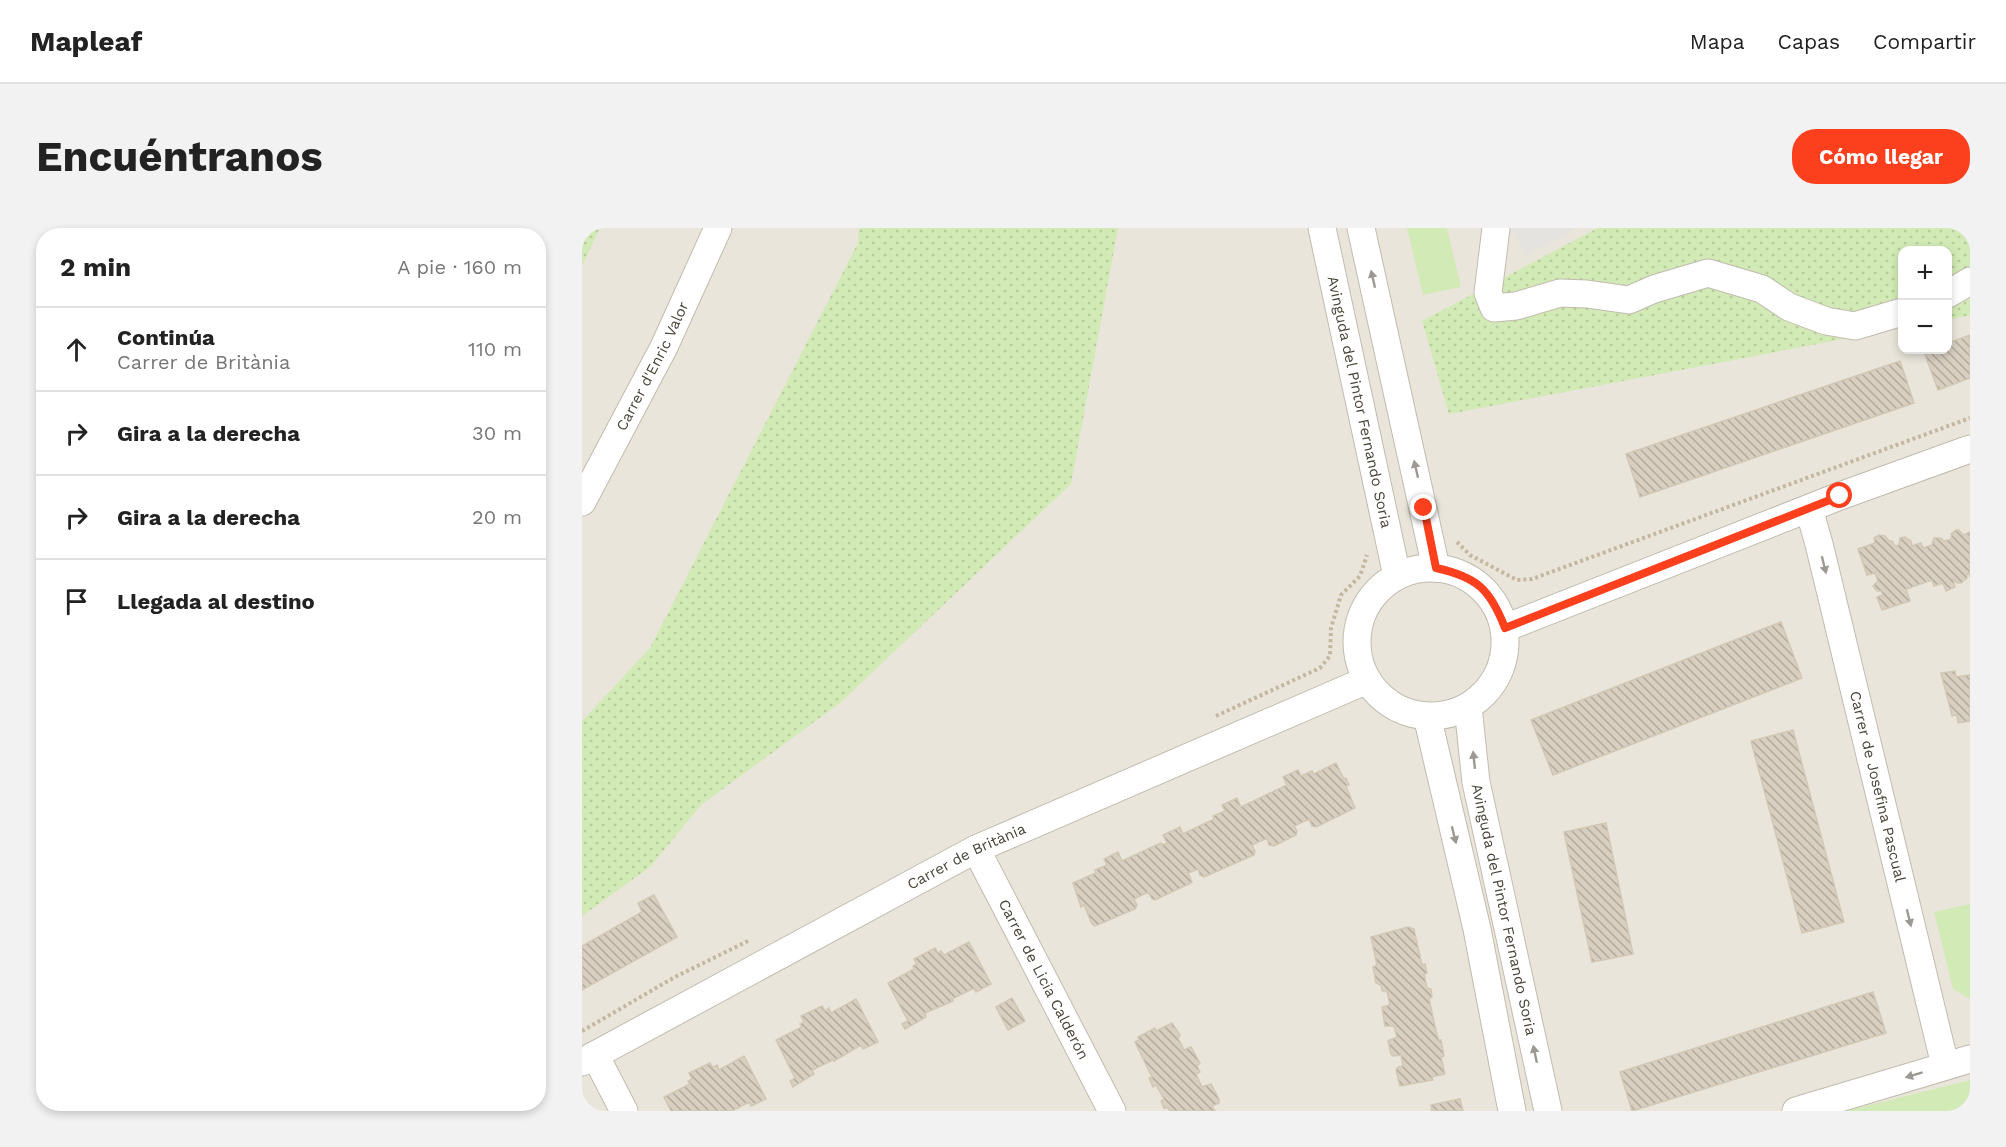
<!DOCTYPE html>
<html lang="es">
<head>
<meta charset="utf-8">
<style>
	body { margin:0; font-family:"Work Sans",sans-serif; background:#f2f2f2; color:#222 }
	.controls { position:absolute; right:18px; top:18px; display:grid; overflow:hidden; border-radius:12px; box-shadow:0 3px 9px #0003 }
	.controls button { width:54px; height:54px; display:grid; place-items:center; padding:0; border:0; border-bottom:2px solid #e0e0e0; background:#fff; color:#222; font:30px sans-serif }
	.stop { position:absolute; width:18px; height:18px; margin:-14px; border:4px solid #fc3f1d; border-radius:50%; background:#fff }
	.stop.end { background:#fc3f1d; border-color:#fff; box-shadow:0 2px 6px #0008 }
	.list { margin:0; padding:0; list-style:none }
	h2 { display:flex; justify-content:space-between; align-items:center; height:78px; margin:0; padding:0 24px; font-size:26px }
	h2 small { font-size:20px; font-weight:400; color:#767676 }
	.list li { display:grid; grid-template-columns:39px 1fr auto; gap:18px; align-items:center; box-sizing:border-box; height:84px; padding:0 24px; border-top:2px solid #e0e0e0 }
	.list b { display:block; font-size:22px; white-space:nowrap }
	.list p { margin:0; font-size:20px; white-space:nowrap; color:#767676 }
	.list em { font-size:20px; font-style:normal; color:#767676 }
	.icon { flex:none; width:33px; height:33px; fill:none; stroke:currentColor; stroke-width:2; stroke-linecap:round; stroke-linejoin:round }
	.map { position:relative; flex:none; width:1388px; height:883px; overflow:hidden; border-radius:24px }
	header { display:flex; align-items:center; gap:36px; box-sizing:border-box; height:84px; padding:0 30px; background:#fff; border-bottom:2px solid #e0e0e0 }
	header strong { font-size:28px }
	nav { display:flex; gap:33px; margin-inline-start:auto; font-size:21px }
	.intro { display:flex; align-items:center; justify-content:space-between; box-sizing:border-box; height:144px; padding:0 36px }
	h1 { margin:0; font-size:42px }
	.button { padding:15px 27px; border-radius:24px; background:#fc3f1d; color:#fff; font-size:21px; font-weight:700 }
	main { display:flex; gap:36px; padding:0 36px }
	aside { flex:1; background:#fff; border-radius:24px; box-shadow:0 3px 9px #0003 }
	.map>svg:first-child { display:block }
	.residential { fill:#eae5da; fill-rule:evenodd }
	.grass { fill:url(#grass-dots) }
	.park { fill:#d2eab5 }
	.parking { fill:#e5e3e0 }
	.building { fill:url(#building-back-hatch); stroke:#d3c7b4; stroke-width:1.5 }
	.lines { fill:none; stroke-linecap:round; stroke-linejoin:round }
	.minor-casing { stroke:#c2bbae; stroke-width:29 }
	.path { stroke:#c4b79f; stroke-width:4; stroke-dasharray:3 3; stroke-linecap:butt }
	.minor { stroke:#fff; stroke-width:27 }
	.oneway { fill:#9c9892 }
	.route { stroke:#fc3f1d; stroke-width:8 }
	.labels { text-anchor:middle; stroke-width:6; stroke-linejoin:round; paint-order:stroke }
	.street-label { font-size:15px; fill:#4b4439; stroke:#fff }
</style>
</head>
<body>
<header>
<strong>Mapleaf</strong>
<nav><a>Mapa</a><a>Capas</a><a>Compartir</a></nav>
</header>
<div class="intro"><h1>Encuéntranos</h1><a class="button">Cómo llegar</a></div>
<main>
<aside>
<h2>2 min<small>A pie · 160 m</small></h2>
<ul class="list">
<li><svg class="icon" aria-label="ahead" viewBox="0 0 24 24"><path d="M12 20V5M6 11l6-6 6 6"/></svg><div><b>Continúa</b><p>Carrer de Britània</p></div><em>110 m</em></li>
<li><svg class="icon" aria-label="right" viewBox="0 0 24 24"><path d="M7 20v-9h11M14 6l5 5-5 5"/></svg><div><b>Gira a la derecha</b></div><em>30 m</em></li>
<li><svg class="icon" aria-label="right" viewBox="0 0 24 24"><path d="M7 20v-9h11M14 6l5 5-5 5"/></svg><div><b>Gira a la derecha</b></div><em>20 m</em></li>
<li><svg class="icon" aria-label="arrive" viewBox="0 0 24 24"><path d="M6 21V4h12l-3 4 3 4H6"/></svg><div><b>Llegada al destino</b></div></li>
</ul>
</aside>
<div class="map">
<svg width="1388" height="883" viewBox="0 0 1388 883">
	<defs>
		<pattern id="grass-dots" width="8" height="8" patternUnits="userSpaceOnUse" patternTransform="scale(1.5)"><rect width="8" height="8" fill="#d2eab5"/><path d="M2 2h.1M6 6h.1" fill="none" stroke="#b6ca9c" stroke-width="1.8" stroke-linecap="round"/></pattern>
		<pattern id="building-back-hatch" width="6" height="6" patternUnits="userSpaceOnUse" patternTransform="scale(1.5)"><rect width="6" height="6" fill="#d8cfc1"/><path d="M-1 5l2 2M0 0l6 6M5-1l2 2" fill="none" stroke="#b1aa9e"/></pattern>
	</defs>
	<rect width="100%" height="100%" fill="#f6f3ec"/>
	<path class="residential" d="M0,0H1388V883H0ZM1320,22H1366V122H1320Z"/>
	<path class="grass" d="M0,0H18L0,38Z
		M277,0H536L489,256L258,475L119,577L68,639L0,688V493L68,420L276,15Z
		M1016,0H1388V87L1366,92V22H1320V100L867,186L840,93Z"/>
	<path class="park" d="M825,0H865L879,59L841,67Z
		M1388,676V771L1371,761L1352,684Z
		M1388,852V883H1265L1268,882Z"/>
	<path class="parking" d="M929,0H988L990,3L944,28Z"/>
	<path class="building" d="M1388,107V150L1356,162L1342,124L1348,122H1366V115Z
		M1318,133L1332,175L1058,269L1044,226Z
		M1374,302H1377L1381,307L1388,304V349L1387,345L1385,346V350L1379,355H1375L1371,350L1373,359L1364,363L1361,355L1352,358L1350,352L1324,361L1328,373L1300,382L1295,369L1301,367L1299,363H1295L1291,358L1296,353L1293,345L1285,347L1276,321L1293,315L1292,310L1297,307L1303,308L1307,313H1310L1313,318L1317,317L1318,310L1323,309L1329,313L1330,318L1339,315L1341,320L1350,317L1352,310H1359L1362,313L1370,311L1369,306Z
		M1199,394L1220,450L971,547L949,492Z
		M1373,443L1374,449L1388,447V493L1376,495L1375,487L1370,488L1359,445Z
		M1211,502L1262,694L1220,705L1169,513Z
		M754,535L762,551L764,550L767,557L764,558L773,580L734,599L730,598L727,591L712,598L715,603L714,607L692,618L687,617L685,610L670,617L673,623L672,627L622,649L618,647L616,641L606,645L610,654L609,655L573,672L570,671L566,664L552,671L555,677L553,681L513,698L510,696L502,677L499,679L491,655L514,645L513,642L525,637L522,631L536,624L540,633L579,615L581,617L585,615L581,607L598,599L601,606L632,591L631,588L643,583L640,577L655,570L659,579L705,557L701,549L716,542L719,548L730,543L732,546Z
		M1024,595L1051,726L1010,734L982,604Z
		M72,667L95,709L0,762V718L60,684L56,675Z
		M826,699L832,701L840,737L843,736L845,745L842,746L845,760L849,761L850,769L847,771L855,807L857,812H859L862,828L859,829L863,846L850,849L851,852L818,858L814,842L816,839L821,838L819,827L811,828L809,826L806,813L815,809L812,798H803L800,779L808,777L805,763H800L799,757L794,755L791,739L795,737L789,709Z
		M387,714L409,756L394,764L392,760L370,771L371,773L343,785L344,789L323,801L320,796L326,793L306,755L332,741L331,738L335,736L332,731L353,720L356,725L359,723L362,727Z
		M1291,764L1304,805L1050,883L1038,844Z
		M430,770L443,793L426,802L414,779Z
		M274,771L296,814L281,821L279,817L252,833L251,832L230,842L232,846L211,859L208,853L213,850L194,812L220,799L218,796L222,794L219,788L240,778L243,783L247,780L249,785Z
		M590,795L598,807L596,810L602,822L609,819L618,835L615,838L618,844L614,846L620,859L629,856L637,871V875L630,878L633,883H588L586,880H582L579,873L582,871L574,857L571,859L567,850L570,849L553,814L557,812L556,809L573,800L574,803Z
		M162,828L184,871L169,878L167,874L150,883H89L82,869L108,856L106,853L110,851L107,845L128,835L131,840L135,837L137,842Z
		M878,871L881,883H850L849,877Z"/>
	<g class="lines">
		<g class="minor-casing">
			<g id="minor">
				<path id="s1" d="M740,0L815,348"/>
				<path d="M779,0L854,340"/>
				<path d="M914,0L906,65L912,80L934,78L978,65L1005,66L1047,72L1072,61L1126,45L1180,61L1207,79L1244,93L1273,98L1320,84"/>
				<path d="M1366,66L1388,53"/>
				<path id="s2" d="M0,274L82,119L136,0"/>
				<path id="s3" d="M1227,281L1237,316L1363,837"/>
				<circle cx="849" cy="414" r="74"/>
				<path d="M923,400L1258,268L1388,221"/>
				<path id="s4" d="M886,479L894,554L966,883"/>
				<path d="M845,488L895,701L930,883"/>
				<path id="s5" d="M394,621L530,883"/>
				<path d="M13,827L42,883"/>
				<path id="s6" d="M0,834L394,621L785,452"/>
				<path d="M1214,883L1388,831"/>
			</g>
		</g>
		<path class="path" d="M875,314L888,327L935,352L950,351L1388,190
			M634,488L738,440L748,428L749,400L759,367L778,348L785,327
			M0,803L93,749L168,712"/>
		<use href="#minor" class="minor"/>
	</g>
	<defs><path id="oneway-solid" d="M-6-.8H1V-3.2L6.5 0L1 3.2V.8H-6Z" transform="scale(1.5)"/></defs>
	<g class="oneway">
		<use href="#oneway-solid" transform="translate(791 51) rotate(-103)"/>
		<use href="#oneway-solid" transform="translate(834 241) rotate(-103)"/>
		<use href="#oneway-solid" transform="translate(1242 337) rotate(76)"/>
		<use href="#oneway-solid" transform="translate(892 532) rotate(-96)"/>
		<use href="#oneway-solid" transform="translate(872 607) rotate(76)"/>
		<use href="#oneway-solid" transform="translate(1327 690) rotate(76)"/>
		<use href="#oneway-solid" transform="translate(953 826) rotate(-102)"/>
		<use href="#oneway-solid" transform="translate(1332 847) rotate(163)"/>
	</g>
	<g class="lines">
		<path class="route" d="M842,280L854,340C895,349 908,361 923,400L1258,268"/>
	</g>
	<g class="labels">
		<g class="street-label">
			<text dy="5" stroke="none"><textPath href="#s2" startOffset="153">Carrer d'Enric Valor</textPath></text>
			<text dy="5" stroke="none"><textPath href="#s1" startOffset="178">Avinguda del Pintor Fernando Soria</textPath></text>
			<text dy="5" stroke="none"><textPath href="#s3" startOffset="286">Carrer de Josefina Pascual</textPath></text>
			<text dy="5" stroke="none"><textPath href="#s6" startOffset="436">Carrer de Britània</textPath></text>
			<text dy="5" stroke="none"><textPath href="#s4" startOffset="206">Avinguda del Pintor Fernando Soria</textPath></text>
			<text dy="5" stroke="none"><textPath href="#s5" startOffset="147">Carrer de Licia Calderón</textPath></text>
		</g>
	</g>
</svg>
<div class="controls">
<button>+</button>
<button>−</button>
</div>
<div class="stop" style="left:1258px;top:268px"></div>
<div class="stop end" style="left:842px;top:280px"></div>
</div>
</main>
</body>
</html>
